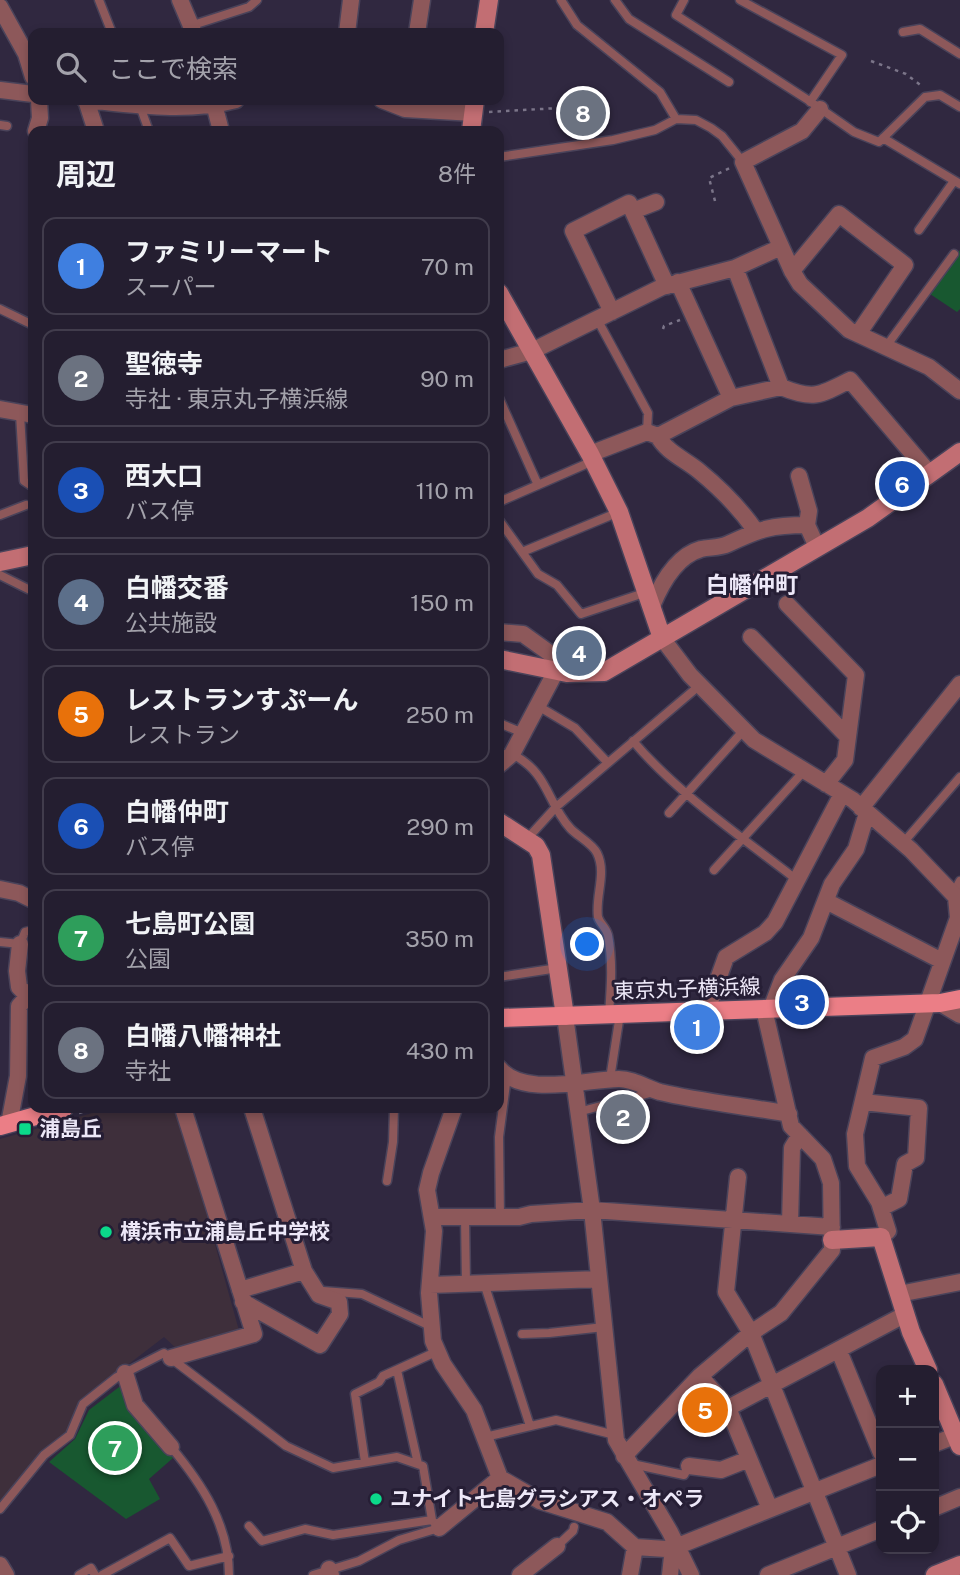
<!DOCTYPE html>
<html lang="ja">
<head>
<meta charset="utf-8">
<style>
	body { margin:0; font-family:"Public Sans","Noto Sans JP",sans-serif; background:#302b3c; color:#f1f3f6 }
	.controls { position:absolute; right:21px; bottom:21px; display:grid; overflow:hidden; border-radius:14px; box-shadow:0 4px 10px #0003 }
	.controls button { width:63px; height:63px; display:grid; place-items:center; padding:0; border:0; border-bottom:2px solid #413c4c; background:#241e30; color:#f1f3f6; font:35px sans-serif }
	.you { position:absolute; left:588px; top:945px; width:24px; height:24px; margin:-18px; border:5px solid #fff; border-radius:50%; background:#1a73e8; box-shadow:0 0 0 10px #1a73e833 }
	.badge { display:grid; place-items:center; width:46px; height:46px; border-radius:50%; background:#8c9099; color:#fff; font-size:23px; font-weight:700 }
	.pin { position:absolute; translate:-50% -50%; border:4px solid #fff; box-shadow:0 2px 7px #0006 }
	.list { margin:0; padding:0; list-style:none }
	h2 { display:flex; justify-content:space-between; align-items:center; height:91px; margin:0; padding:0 28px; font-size:30px }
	h2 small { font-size:23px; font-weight:400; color:#a3a2ab }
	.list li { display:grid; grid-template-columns:46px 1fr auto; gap:21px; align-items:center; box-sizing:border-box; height:98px; margin:0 14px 14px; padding:0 14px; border:2px solid #413c4c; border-radius:14px }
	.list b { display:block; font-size:26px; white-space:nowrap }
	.list p { margin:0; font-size:23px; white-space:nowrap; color:#a3a2ab }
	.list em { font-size:23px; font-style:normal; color:#a3a2ab }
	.icon { flex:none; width:38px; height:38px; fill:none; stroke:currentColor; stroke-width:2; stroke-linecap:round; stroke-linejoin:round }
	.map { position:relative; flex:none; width:960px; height:1575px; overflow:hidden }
	.search { position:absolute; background:#241e30; box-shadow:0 4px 10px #0003; left:28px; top:28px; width:476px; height:77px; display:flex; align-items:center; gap:18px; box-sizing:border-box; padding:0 24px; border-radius:14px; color:#a3a2ab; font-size:26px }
	.panel { position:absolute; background:#241e30; box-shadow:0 4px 10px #0003; left:28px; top:126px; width:476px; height:987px; border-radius:14px }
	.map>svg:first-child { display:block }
	.education { fill:#3e2f3b }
	.green { fill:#185830 }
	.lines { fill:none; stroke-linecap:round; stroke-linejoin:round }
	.lane-casing { stroke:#4a435a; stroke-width:11 }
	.street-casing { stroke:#4a435a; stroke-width:19 }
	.secondary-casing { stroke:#4a435a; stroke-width:21 }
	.primary-casing { stroke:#4a435a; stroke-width:21 }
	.path { stroke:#7b7589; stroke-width:2.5; stroke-dasharray:3.5 5; stroke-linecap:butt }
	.lane { stroke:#8d585a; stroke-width:8 }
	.street { stroke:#8d585a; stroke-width:16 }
	.secondary { stroke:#c26e73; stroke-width:18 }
	.primary { stroke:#eb7e86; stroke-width:18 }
	.poi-dot { fill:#0bd98a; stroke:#261e35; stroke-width:2.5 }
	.labels { text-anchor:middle; stroke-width:6; stroke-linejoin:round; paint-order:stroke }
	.street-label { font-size:21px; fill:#ede8f8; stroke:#261e35 }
	.poi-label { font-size:21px; font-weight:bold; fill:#ede8f8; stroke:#261e35; text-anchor:start }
	.neighbourhood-label { font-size:23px; font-weight:bold; fill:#ede8f8; stroke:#261e35 }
</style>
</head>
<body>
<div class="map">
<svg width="960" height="1575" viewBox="0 0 960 1575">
	<rect width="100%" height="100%" fill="#302840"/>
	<path class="education" d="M110,1108H177L240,1334L177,1349L164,1337L78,1403L65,1434L39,1453L0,1501V1139Z"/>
	<path class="green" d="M960,250V309L957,312L930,294Z
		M123,1384L133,1409L173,1458L149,1479L160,1499L126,1519L49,1462L75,1439L89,1410Z"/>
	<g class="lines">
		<g class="lane-casing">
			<path id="lane" d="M99,0L112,33
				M561,0L577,25L660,92L676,119
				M615,0L629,19L729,82
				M684,0L676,15L808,100L854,132L879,142L925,97L940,95L960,107
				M740,0L842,55L810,102
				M190,26L249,7L257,0
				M903,32L920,29L960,54
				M140,106L149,131
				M0,125L7,126
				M883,138L960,184
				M499,157L613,140L655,130L676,119L696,120L711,128L722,136L743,162
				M919,230L954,181
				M0,309L33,325
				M597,319L648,413L647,432
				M885,348L954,254
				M499,398L538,485
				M20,414L24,481L33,487
				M499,502L593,461
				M0,515L26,505
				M499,520L538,574L557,585L581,614L647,592
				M522,552L619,512
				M0,575L28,589
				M538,706L575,728L608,763
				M499,723L523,733
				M633,741C677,793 743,838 797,880
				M512,754C549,773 546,801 570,828C577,836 592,843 597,853C607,873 595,896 598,917C600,924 606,927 608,935C613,962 611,987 609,1014
				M669,813L744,730
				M526,840L556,807L700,685
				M903,843L960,777
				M714,870L804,771
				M953,894L960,881
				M0,942L20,944L25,932L33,930
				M499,977L558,968
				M610,1079L620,1014
				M578,1112L654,1092
				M387,1181L393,1142L394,1108
				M465,1217L466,1284
				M500,1218L499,1137L507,1076
				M484,1283L530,1426
				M323,1291L362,1294L432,1327
				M522,1334L549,1333L604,1327
				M397,1370L418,1464
				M485,1437L556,1420L615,1435
				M171,1447C202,1484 229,1525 229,1575
				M365,1462L355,1394L379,1382L383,1376L438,1351
				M632,1464L684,1475L689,1466
				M0,1509L44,1455L70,1435L83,1404L117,1377L164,1353L286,1446L333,1468L397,1457L423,1466L432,1520L439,1528L399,1540L359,1561L313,1575
				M249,1526L262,1541L305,1529L333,1535L432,1520
				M557,1546L573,1531L574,1527
				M79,1575L91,1568L95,1575
				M102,1575L170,1538L189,1566L229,1556"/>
		</g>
		<g class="street-casing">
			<path id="street" d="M180,0L194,33
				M0,7L26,54L33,77
				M347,33L351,0
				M417,33L422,0
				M0,90L33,94
				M85,100C135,105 187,113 236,100
				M86,100L96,131
				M213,100L221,131
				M382,100L405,109L474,113
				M820,109L802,131L743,162L792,271L800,284L849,330L929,367L960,391
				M36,131L40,118L39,100
				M633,211L656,202
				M735,268L781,387C813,400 819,396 850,380L930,474
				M792,271L839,214L905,265L858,334
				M678,282L731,398
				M612,312L573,231L629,203L667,286
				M499,360L532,351L662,287L735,268L781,247
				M0,409L33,415
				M658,436C666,452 686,460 699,471C721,489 739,507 755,530
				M590,454L647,432L658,436L731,398L781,387
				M799,476L809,511L807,525
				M787,604L856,675L845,760L826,784
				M652,606C661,584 676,556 701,549C710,547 719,548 728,544C760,529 771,525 807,525L817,547
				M499,632L523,634L555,657L567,673
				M751,637L848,737
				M662,638L690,675L754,740L853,800L911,850L956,897L958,918L915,1039L904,1047L873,1058L855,1134L857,1166L879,1202L888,1231L881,1237
				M499,765L512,754L556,671
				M861,808L960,684
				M0,889L19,893L33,900
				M826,901L942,961
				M20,944L17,971L19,987L28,996
				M940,1003L960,1015
				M771,1009L782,980L811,938L832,884L856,849L867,813
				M707,1010L726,957L765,933L775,922L842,794
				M565,1016L592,1210L616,1440L670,1532L691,1575
				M499,1068C523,1098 586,1079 619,1079C634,1079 646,1088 660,1092C702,1102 746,1106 789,1114
				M863,1102L919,1108L916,1158L905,1164L899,1199L881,1208
				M454,1108L431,1173L427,1190L434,1231L429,1293L433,1341L443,1364L474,1410L500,1478L540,1501L607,1522L635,1547L630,1575
				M9,1124L18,1076L19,1006L28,996L33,995
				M738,1177L726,1292L751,1333L848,1575
				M433,1217H519L531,1214L592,1210L832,1227
				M790,1223L792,1148L800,1135
				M430,1285L599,1279
				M240,1290L304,1271
				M899,1294L960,1282
				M243,1302L320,1345L340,1314L339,1302L319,1295L304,1271L252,1108
				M839,1351L881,1453
				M171,1358L254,1334L183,1108
				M125,1373L135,1405L171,1447
				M700,1376L728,1408L770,1509
				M728,1408L906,1314
				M934,1444L960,1434
				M624,1456L700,1376L751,1333L781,1313L832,1250L831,1183L823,1159L791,1126L764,1009
				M689,1466L721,1470L749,1459
				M934,1508L960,1497
				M439,1528L500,1478
				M635,1547L666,1549L678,1546L881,1465
				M0,1565L6,1575
				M329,1569L331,1575
				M520,1575L557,1546
				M670,1575L673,1547
				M768,1575L881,1529"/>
		</g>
		<g class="secondary-casing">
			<path id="secondary" d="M484,33L489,0
				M471,131L475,100
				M499,293L590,454L619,512L662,638
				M0,562L33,555
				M499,659L567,673L604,672L868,518L960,452
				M499,822L536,846L541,855L565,1016
				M832,1240L881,1237L911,1332L928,1370
				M934,1384L960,1446
				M935,1575L960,1565"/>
		</g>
		<g class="primary-casing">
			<path id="primary" d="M499,1018L940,1003L960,999
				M0,1126L64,1108"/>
		</g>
		<path class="path" d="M871,61L906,74L923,87
			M489,112L559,108
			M715,201L709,178L730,168
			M663,329L664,326L680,320
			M79,1113L96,1108"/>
		<use href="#lane" class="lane"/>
		<use href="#street" class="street"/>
		<use href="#secondary" class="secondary"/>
		<use href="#primary" class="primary"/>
	</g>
	<g class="poi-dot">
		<rect x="18" y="1122" width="14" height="14" rx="3.5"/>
		<circle cx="106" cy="1232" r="7"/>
		<circle cx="376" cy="1499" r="7"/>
	</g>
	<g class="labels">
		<g class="street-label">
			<text transform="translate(687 989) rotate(-2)" y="7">東京丸子横浜線</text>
		</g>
		<g class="poi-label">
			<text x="39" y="1136">浦島丘</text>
			<text x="120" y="1239">横浜市立浦島丘中学校</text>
			<text x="390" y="1506">ユナイト七島グラシアス・オペラ</text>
		</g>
		<g class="neighbourhood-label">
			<text x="752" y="593">白幡仲町</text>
		</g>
	</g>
</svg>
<div class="controls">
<button>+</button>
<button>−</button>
<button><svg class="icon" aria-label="locate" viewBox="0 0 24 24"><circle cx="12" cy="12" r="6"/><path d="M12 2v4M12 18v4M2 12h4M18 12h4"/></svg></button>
</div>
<div class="you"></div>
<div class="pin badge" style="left:697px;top:1027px;background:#3f7fe0">1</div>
<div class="pin badge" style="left:623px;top:1117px;background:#6b7280">2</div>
<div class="pin badge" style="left:802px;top:1002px;background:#1a4fb4">3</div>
<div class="pin badge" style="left:579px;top:653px;background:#5c6f8a">4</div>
<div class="pin badge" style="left:705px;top:1410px;background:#e8710a">5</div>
<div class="pin badge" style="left:902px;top:484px;background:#1a4fb4">6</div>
<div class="pin badge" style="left:115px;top:1448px;background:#2e9e5b">7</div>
<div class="pin badge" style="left:583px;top:113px;background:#6b7280">8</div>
<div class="search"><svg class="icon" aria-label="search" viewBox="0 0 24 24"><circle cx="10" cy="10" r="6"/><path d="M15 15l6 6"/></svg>ここで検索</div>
<section class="panel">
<h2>周辺<small>8件</small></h2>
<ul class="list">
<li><span class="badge" style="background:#3f7fe0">1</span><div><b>ファミリーマート</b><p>スーパー</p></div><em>70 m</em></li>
<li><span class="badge" style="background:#6b7280">2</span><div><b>聖徳寺</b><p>寺社 · 東京丸子横浜線</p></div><em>90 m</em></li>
<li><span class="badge" style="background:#1a4fb4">3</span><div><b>西大口</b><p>バス停</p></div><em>110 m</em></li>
<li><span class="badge" style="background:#5c6f8a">4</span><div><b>白幡交番</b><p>公共施設</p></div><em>150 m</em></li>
<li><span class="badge" style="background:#e8710a">5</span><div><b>レストランすぷーん</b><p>レストラン</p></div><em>250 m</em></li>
<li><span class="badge" style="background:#1a4fb4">6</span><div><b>白幡仲町</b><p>バス停</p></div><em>290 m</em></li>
<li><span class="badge" style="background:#2e9e5b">7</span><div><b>七島町公園</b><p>公園</p></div><em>350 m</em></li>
<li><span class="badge" style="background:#6b7280">8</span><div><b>白幡八幡神社</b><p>寺社</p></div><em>430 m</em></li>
</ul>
</section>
</div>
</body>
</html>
